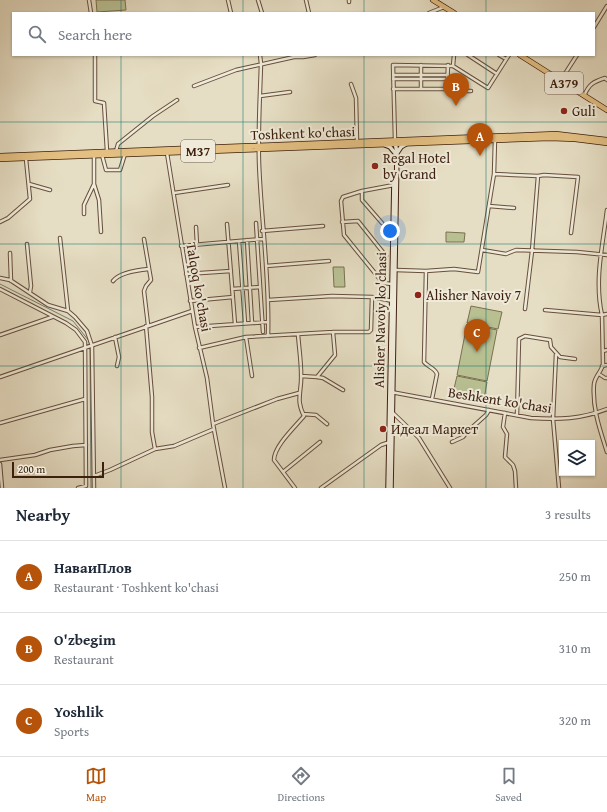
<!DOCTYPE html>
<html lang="en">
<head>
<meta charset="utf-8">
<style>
	body { margin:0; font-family:"Gentium Book Plus",serif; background:#f2f2f3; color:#1f2937 }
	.controls { position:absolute; right:12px; bottom:12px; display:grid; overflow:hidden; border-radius:0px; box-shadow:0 1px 3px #0004 }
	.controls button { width:36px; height:36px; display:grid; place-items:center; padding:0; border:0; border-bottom:1px solid #e0e1e3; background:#fff; color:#1f2937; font:20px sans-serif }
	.scale { position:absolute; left:12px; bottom:10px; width:92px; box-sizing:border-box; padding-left:4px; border:2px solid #3c1f0d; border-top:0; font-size:11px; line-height:14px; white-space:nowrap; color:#3c1f0d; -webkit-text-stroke:3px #efead9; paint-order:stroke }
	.you { position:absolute; left:390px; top:231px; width:14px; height:14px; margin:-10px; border:3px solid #fff; border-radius:50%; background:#1a73e8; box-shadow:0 0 0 6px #1a73e833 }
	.badge { display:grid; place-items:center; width:26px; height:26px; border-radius:50%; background:#b45309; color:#fff; font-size:13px; font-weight:700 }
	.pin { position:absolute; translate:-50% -33px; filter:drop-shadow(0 1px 2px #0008) }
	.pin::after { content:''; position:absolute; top:21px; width:14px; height:12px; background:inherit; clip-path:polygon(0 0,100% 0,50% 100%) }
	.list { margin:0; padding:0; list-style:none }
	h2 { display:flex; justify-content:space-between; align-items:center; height:52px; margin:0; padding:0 16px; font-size:17px }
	h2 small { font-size:13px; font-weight:400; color:#747a83 }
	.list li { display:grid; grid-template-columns:26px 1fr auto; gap:12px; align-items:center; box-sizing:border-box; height:72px; padding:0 16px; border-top:1px solid #e0e1e3 }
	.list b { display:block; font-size:15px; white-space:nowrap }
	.list p { margin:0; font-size:13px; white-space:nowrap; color:#747a83 }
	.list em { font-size:13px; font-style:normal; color:#747a83 }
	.icon { flex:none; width:22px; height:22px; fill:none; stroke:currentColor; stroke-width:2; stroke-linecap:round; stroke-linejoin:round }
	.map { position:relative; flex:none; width:607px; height:488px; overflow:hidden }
	.search { position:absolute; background:#fff; box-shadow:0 1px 3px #0004; left:12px; right:12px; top:12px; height:44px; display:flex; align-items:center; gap:10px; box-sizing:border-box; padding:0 14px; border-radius:0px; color:#747a83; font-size:15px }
	.sheet { height:268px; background:#fff }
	nav { display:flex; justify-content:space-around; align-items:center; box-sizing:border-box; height:56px; border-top:1px solid #e0e1e3; background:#fff; font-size:11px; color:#747a83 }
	nav a { display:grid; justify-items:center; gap:2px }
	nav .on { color:#b45309 }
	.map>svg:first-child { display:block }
	.green { fill:#b8c092; stroke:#7a7050 }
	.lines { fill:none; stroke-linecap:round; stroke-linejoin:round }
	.stream { stroke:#727d73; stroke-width:1 }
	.street-casing { stroke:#664f3b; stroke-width:4.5 }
	.secondary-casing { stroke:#3c1f0d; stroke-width:5.5 }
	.highway-casing { stroke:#3c1f0d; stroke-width:6 }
	.street { stroke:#efead9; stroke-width:2.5 }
	.secondary { stroke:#efead9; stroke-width:3.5 }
	.highway { stroke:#e3bf82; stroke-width:4.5 }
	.grid { fill:none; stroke:#0f766e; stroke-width:1; stroke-opacity:0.55 }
	.poi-dot { fill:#8f2418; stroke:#efead9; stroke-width:1.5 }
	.labels { text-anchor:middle; stroke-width:4; stroke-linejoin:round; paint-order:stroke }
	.shield { fill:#efead9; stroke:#725c4a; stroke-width:1 }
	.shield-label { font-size:13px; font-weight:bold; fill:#3c1f0d }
	.poi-label { font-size:14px; fill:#3c1f0d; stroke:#efead9; text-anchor:start }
	.street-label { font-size:14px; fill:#3c1f0d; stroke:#efead9 }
</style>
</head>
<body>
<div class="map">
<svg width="607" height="488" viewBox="0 0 607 488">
	<rect width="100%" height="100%" fill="#e6dec4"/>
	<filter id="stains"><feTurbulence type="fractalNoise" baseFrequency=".005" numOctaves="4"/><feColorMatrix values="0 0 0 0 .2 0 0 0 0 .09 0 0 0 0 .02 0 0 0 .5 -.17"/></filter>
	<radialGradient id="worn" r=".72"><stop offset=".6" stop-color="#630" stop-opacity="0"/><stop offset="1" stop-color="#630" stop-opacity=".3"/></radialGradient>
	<path class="green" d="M96,0H125L126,10L97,12Z
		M446,232L465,233L464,242H446Z
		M333,267H344L345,287H334Z
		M471,306L502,312L498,329L467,323Z
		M467,324L497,330L487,381L457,375Z
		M457,376L487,382L484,399L453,393Z"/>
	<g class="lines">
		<path class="stream" d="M0,284L73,321L89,341L90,351L91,488"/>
		<g class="street-casing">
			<path id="street" d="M89,0L91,13
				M228,0L231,13
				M258,0L262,13
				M306,0L309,13
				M349,0V2
				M429,13L444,7
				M594,27L607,6
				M95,55V101L104,103L107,151
				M260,55L261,64C260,96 258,129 259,162C261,220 270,278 268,336
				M468,55L497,74
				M499,55L506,59
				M421,65V89
				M453,66L454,55
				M393,75H448
				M393,79H447
				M561,80L577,55
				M448,82L461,91H471
				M351,84L356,98L357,142
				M194,86L236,70L294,57H303L315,55
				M393,89H445L447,88L448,65
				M260,96L290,92
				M584,96C589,84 593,82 605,78L607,80
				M395,140L393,65L453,66L488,88L509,55
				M116,151L118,144L153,116L177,100
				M167,153L195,327L207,378L213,424L225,488
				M102,155L106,170H120L125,154
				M94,156V184L99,200L101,232
				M494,174L538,176L544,175L578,177L571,233
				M29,184L50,190
				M362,191V200L382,223
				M174,193L228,185
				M489,206L514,208
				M607,210C603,244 594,280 602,315L603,364C602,371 595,376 594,384C592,408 600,430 607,452
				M84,214V205L94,184
				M0,222L8,218L30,199L26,159
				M342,222L358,221L386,256
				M256,223L263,332
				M227,224L235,324
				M196,227L197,245
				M262,231L323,226
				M60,238L68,311
				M144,239L151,280L146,286L144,291L148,325
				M247,240L252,323
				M239,241L245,323
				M27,244L31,286L30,292
				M181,246L263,239
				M482,250L506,254L516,250L577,252L607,255
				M10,253L11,281
				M266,266L329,261
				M396,270L426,271L424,362C428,367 435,368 437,374L432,399
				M426,271L454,269L478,272L494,174L495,139
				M186,274L231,271
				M0,278L10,280L48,305L68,311L75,317L87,331L92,346L94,488
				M113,281C120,272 138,270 149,269
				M392,284L383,283L344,235L341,201L343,197L362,191L394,185
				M0,289L66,323L76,330L85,342L86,486L78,488
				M232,289L260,287
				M268,300L332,296L372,297L393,301
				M190,301L233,297
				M525,309L532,251L538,176
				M545,310L602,315L607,314
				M146,326L152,397V432L155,449
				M195,327L268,322
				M0,335L52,317
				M115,337L119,357L117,366
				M246,337L252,376
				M199,348L246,337L333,332H369L371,330L372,297
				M603,351L607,350
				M556,354L553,419L559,488
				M602,366L607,365
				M599,374L605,378H607
				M301,376L317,377L323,378L343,390
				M0,377L192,311
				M317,377L335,355L333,332
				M391,392L531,418C559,420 581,419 607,409
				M393,413L419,438L450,488
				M505,413L503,427L507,434L505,457L513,465L515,471L516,488
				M303,414L316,415L327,424
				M517,415L519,339L525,336L550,340L551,347L560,357L575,359
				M0,423L85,399
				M213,424L277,399L299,393
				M452,442L463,437L467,432L486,415L489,410
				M0,460L35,455L50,450L73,446L86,445
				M0,464L2,488
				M283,472L320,442
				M94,476L110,470L155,449L174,446L214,429
				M295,488L274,460C274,446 295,427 304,416C297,402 300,396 301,382C302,366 299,349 298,334
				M321,488L381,445L390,442"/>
		</g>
		<g class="secondary-casing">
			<path id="secondary" d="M385,145L390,147L395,153
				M397,153L401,147L406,144
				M388,488L394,180
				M391,488L397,153L395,142"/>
		</g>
		<g class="highway-casing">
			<path id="highway" d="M433,0L454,13
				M520,55L607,110
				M0,156L556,134L607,140
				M0,159L550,138L575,139L607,143"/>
		</g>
		<use href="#street" class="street"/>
		<use href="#secondary" class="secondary"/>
		<use href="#highway" class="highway"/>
	</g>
	<path class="grid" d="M121,0V13M243,0V13M364,0V13M486,0V13M121,55V488M243,55V488M364,55V488M486,55V488M0,122H607M0,244H607M0,366H607"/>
	<g class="poi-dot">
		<circle cx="564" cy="111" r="4"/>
		<circle cx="375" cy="166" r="4"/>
		<circle cx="418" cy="295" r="4"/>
		<circle cx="383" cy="429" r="4"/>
	</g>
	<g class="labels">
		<g class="shield">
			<rect x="545" y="72" width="38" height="22" rx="3"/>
			<rect x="181" y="140" width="34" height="22" rx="3"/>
		</g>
		<g class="shield-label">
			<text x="564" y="88">A379</text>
			<text x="198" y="156">M37</text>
		</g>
		<g class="poi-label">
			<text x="572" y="116">Guli</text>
			<text x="383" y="163">Regal Hotel<tspan x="383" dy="16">by Grand</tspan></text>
			<text x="426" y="300">Alisher Navoiy 7</text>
			<text x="391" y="434">Идеал Маркет</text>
		</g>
		<g class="street-label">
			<text transform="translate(303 133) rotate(-2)" y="5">Toshkent ko'chasi</text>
			<text transform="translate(199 287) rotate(80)" y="5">Talqoq ko'chasi</text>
			<text transform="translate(380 320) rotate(-89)" y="5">Alisher Navoiy ko'chasi</text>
			<text transform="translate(500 400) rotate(9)" y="5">Beshkent ko'chasi</text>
		</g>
	</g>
	<rect width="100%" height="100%" filter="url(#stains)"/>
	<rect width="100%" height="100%" fill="url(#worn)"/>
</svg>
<div class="controls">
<button><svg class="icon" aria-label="layers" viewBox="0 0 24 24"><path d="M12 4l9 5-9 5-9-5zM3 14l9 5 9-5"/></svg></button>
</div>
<div class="scale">200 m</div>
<div class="you"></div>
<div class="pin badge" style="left:480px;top:156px">A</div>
<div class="pin badge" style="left:456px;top:106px">B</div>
<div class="pin badge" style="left:477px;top:352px">C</div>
<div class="search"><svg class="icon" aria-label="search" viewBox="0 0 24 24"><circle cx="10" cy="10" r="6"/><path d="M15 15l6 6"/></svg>Search here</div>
</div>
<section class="sheet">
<h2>Nearby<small>3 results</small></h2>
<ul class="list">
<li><span class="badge">A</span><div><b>НаваиПлов</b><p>Restaurant · Toshkent ko'chasi</p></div><em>250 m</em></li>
<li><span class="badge">B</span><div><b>O'zbegim</b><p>Restaurant</p></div><em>310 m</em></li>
<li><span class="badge">C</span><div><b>Yoshlik</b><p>Sports</p></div><em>320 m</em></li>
</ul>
</section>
<nav>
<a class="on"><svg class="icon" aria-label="map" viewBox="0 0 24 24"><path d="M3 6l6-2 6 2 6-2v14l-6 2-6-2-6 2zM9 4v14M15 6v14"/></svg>Map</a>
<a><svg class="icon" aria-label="directions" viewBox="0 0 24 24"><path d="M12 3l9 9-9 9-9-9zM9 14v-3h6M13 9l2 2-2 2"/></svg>Directions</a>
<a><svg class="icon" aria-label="saved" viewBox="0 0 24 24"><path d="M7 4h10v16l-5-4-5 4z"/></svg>Saved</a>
</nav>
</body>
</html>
